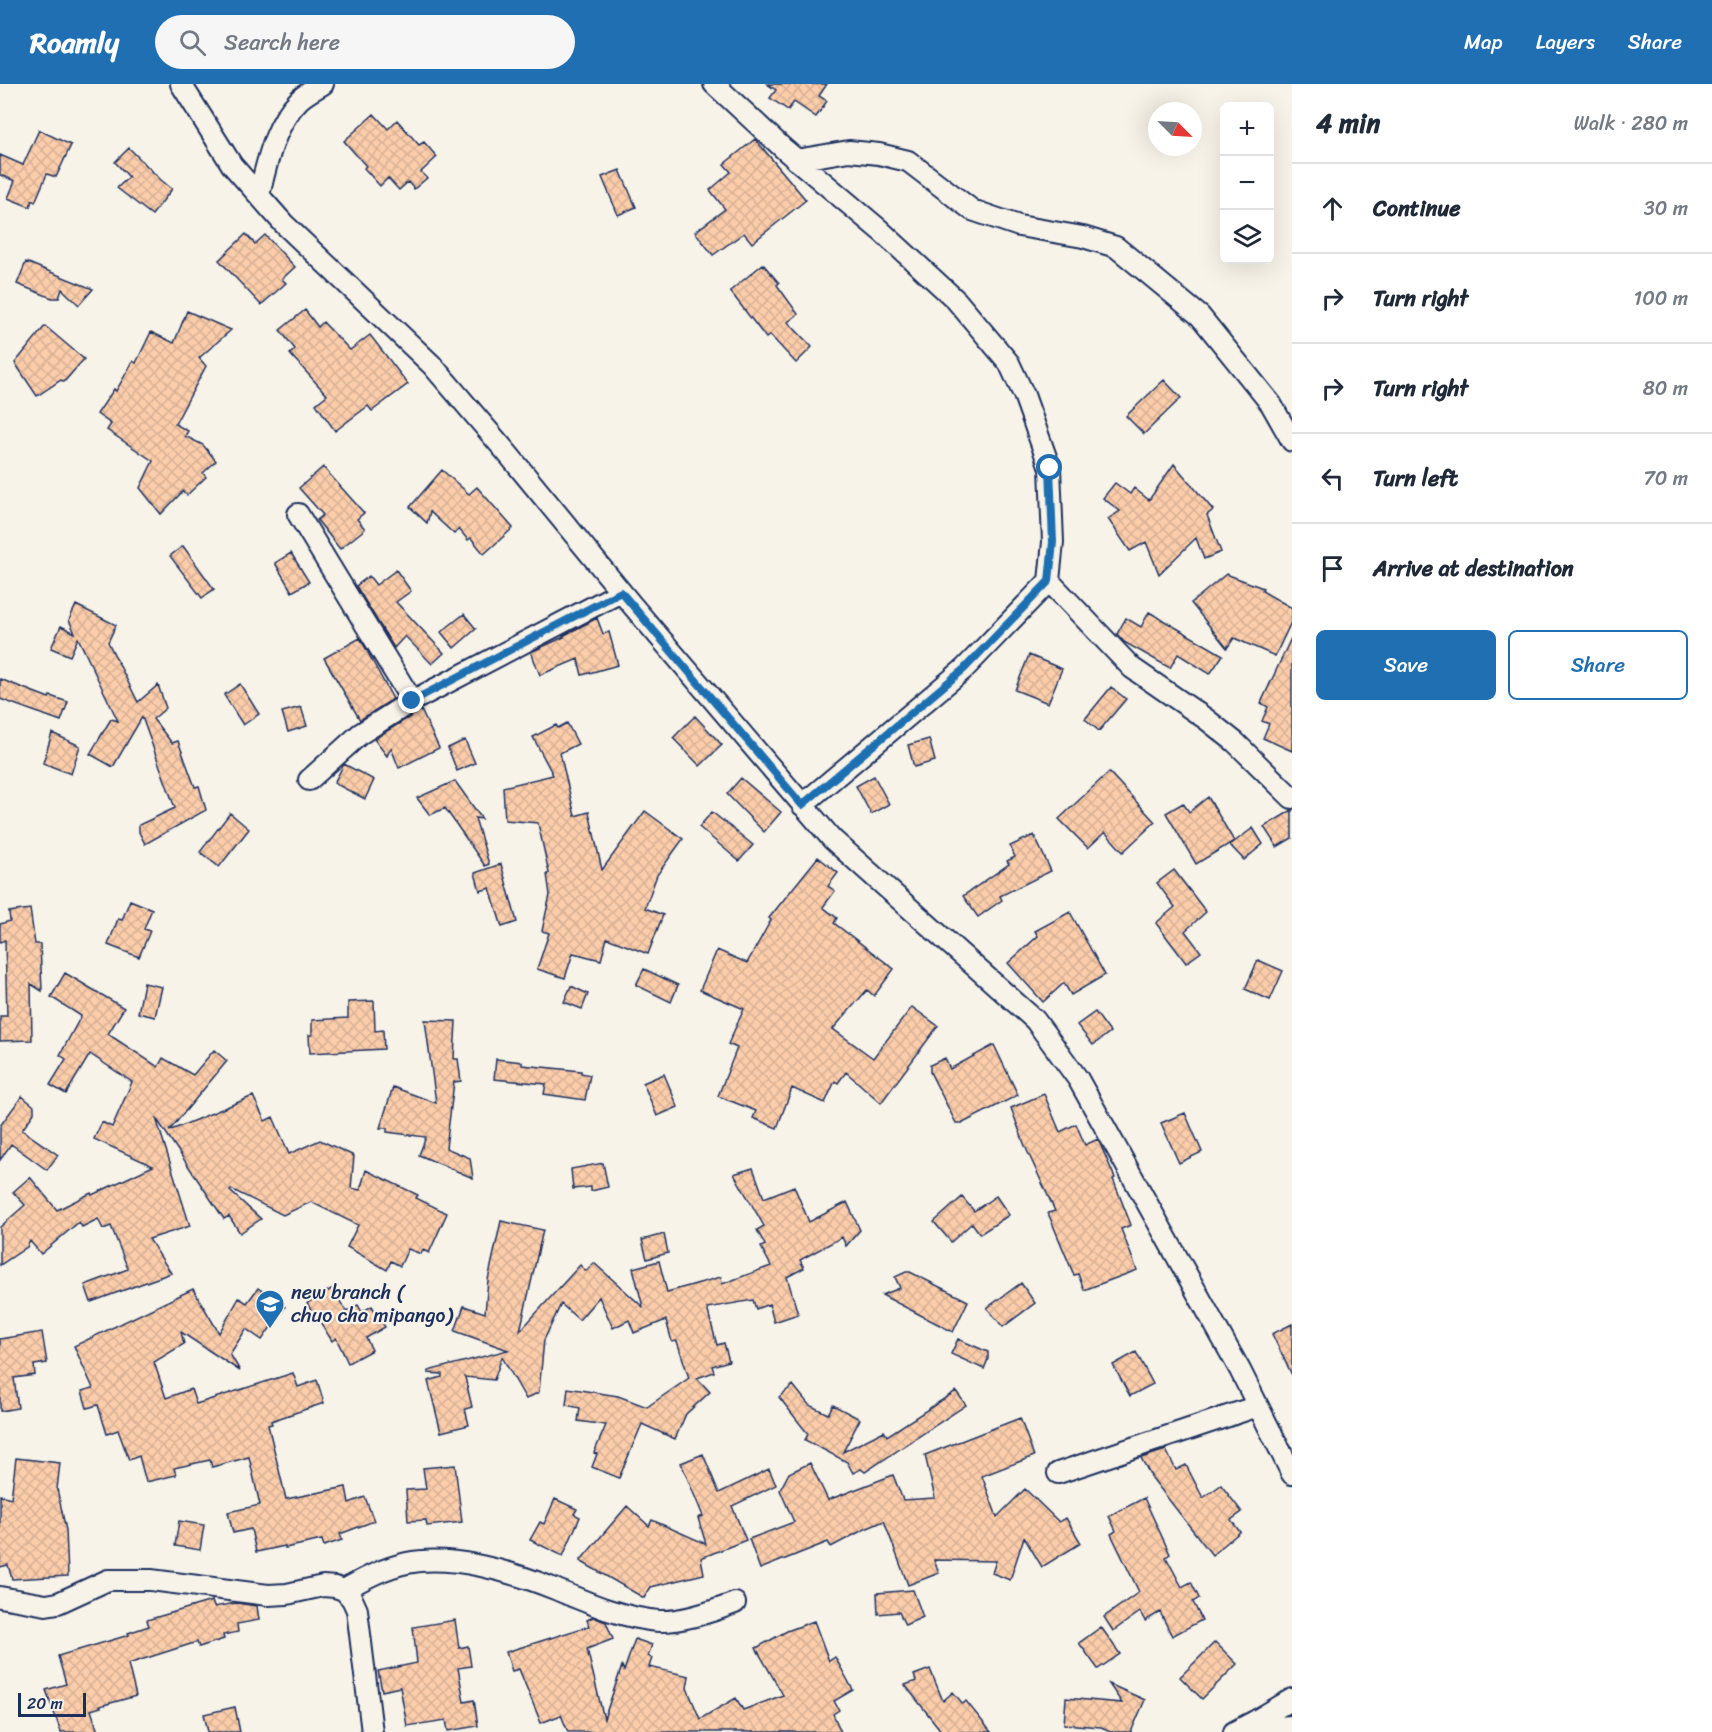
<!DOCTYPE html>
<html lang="en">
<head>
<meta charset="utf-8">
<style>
	body { margin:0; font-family:Sriracha,sans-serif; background:#f6f6f7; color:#1f2937 }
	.controls { position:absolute; right:18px; top:18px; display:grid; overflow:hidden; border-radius:9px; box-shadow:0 6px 24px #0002 }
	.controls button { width:54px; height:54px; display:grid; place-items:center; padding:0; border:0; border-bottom:2px solid #e0e1e3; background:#fff; color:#1f2937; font:30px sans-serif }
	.compass { position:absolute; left:1148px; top:18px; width:54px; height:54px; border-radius:50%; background:#fff; box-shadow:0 6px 24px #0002; rotate:114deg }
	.scale { position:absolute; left:18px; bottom:15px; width:68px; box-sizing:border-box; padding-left:6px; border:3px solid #1b2f5e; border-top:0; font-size:16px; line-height:21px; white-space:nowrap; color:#1b2f5e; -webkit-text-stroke:4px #f7f3e8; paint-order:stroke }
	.stop { position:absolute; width:18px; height:18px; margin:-14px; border:4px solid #1f6fb2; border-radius:50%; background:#fff }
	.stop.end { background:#1f6fb2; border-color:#fff; box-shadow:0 2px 6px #0008 }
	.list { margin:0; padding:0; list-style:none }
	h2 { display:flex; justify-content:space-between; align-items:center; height:78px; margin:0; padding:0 24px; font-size:26px }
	h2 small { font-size:20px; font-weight:400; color:#747a83 }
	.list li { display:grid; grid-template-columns:39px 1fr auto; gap:18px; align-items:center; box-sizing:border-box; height:90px; padding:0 24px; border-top:2px solid #e0e1e3 }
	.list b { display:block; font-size:22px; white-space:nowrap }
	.list em { font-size:20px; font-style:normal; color:#747a83 }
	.actions { display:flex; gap:12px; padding:18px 24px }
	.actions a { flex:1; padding:14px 0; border:2px solid #1f6fb2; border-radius:9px; text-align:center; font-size:21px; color:#1f6fb2 }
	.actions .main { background:#1f6fb2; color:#fff }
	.icon { flex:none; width:33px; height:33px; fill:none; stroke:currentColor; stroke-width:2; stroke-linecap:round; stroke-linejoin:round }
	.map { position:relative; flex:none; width:1292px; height:1648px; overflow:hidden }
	header { display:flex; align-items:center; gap:36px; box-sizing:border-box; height:84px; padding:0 30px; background:#1f6fb2; color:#fff }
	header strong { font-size:28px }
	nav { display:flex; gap:33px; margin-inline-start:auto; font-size:21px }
	.search { width:420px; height:54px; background:#f6f6f7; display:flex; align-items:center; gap:15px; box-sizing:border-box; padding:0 21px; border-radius:33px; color:#747a83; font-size:22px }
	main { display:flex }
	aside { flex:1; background:#fff }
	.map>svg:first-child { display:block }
	.building { fill:url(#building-cross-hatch); stroke:#1b2f5e; stroke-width:1.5 }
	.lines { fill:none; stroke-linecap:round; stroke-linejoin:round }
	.street-casing { stroke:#1b2f5e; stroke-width:24 }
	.street { stroke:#f7f3e8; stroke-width:20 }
	.route { stroke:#1f6fb2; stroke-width:8 }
	.labels { text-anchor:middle; stroke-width:4.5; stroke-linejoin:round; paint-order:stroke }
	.poi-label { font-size:20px; fill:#1b2f5e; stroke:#f7f3e8; text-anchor:start }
</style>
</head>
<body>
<header>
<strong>Roamly</strong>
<div class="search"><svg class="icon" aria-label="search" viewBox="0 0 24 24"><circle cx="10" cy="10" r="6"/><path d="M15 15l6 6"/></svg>Search here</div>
<nav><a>Map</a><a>Layers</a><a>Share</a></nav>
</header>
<main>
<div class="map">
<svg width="1292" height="1648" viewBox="0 0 1292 1648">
	<defs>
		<pattern id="building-cross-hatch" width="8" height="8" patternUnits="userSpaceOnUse" patternTransform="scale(1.5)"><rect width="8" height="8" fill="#fbcdaa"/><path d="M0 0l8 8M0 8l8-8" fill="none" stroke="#d7b095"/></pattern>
	</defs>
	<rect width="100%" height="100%" fill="#f7f3e8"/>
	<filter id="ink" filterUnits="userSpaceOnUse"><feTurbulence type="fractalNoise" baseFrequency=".0167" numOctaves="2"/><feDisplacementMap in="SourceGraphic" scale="12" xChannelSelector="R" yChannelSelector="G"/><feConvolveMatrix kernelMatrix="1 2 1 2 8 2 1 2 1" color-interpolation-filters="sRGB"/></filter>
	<g filter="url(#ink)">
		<path class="building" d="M767,0H827L819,12L827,17L816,33L794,18L788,26L770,14L776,6Z
			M374,30L388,45L397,36L419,61L424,58L437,73L421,88L427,94L414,105L408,98L399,106L388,94L380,102L364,84L366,82L344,57Z
			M39,46L71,61L56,93L47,90L35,118L32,116L30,123L8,114L15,97L0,91V71L23,81Z
			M755,55L806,116L752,159L744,149L713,171L695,148L725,125L710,106L731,88L724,80Z
			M129,64L161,96L172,105L152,131L117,104L129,93L115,78Z
			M620,86L636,123L618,131L602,93Z
			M246,150L255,160L265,151L295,183L282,195L286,199L261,221L219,176Z
			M26,178L43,185L93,205L79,221L62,205L59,214H52L17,200Z
			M763,180L779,199L777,201L798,230L788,238L812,263L796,279L770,251L766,254L730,207Z
			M305,226L318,243L323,238L350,266L370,251L408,300L372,327L368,322L335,347L316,320L327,311L290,270L295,265L280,246Z
			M187,227L231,246L199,274L206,282L175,340L188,347L185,352L203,361L216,377L203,389L206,393L187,411L183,407L161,430L140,404L153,377L107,346L111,340L97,330L114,305L116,307L133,277L136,279L151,248L174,259Z
			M45,242L84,275L64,298L61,296L37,312L15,279Z
			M1164,296L1181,314L1144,350L1126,332Z
			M1174,380L1213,426L1207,431L1221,468L1204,475L1196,454L1159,490L1146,458L1130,467L1108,435L1120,427L1103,414L1115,399L1130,410L1134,404L1149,416Z
			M323,383L364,429L357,435L365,445L340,465L317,436L323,431L299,404Z
			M442,386L469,410L477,403L513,444L484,470L471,454L468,456L459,445L454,450L430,428L427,439L410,423Z
			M183,462L214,505L202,514L170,472Z
			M291,469L309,498L292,508L275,479Z
			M396,486L411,507L396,518L444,569L432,580L405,552L394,564L356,502L369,492L376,501Z
			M1226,490L1263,504L1262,507L1292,524V536L1275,572L1234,554L1227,564L1191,519Z
			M76,521L116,541L108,558L138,618L158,601L166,624L153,635L172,659L178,657L195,703L199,702L206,726L145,760L139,748V741L175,724L142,633L113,683L90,670L111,635L118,637L78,554L70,572L51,564L61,542L75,549L69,536Z
			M1149,528L1223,571L1210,590L1178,570L1170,584L1124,558L1117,550L1126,534L1141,543Z
			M464,530L476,545L454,564L441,548Z
			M597,534L603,550L609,548L618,581L582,591L578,575L540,591L531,568L564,553L563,552Z
			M1292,552V667L1263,654L1269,640L1262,637L1268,623L1261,619Z
			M360,554L393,615L360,636L324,574Z
			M1029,571L1062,585L1048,619L1015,606Z
			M0,595L49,614L50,612L68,618L61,637L0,615Z
			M240,600L259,630L243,641L224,611Z
			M1111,603L1126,615L1099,647L1085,635Z
			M301,623L307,642L288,648L282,628Z
			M421,626L439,664L399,684L391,664L387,672L374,655Z
			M695,632L722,661L700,682L673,654Z
			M567,639L578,660L560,669L575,732L589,728L602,786L645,727L683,755L657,791L645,824L663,831L648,870L607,854L601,876L573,869L565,894L537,885L549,849L542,847L550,811L547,790L549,789L538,739L505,736L503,703L553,691L533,653L556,641L558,644Z
			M52,649L80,662L71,690L43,679Z
			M929,655L935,677L914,683L908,661Z
			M465,656L475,679L457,687L448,664Z
			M344,680L374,696L365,715L334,699Z
			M1109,688L1155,738L1123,768L1105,748L1088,764L1059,735Z
			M874,692L889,720L871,730L856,702Z
			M741,694L781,728L764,748L727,710Z
			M455,697L482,735L475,734L489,780L485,782L445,724L430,731L417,714Z
			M1208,713L1234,757L1196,780L1166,729L1183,719L1189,728Z
			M1292,726V754L1277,763L1264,743Z
			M712,728L753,761L739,777L699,743Z
			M230,729L249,745L219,783L200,768Z
			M1253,744L1263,760L1244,776L1230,761Z
			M1034,751L1051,787L1000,812L1002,816L978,833L963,812L1009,780L1007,777L1015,773L1010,762Z
			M818,773L838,789L828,802L835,807L823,823L837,834L834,839L894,885L874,912L867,906L833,945L873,974L912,923L938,942L881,1019L846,988L838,999L835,997L825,1019L792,1004L777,1044L753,1034L756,1027L718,1012L737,964L728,960L744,925L700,906L717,866L747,879L771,836L769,834Z
			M501,780L517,838L502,843L490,804L480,807L475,789Z
			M1174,786L1206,828L1185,847L1201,868L1186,879L1156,839L1175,823L1157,799Z
			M130,816L152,825L144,845L150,847L139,873L108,861L118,835L122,836Z
			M30,825L35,860H40L42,907L31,900L32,956L0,957V932H7L5,856L0,858V840L10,837L9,828Z
			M1070,828L1105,891L1071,911L1064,899L1043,918L1008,879L1038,852L1035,847Z
			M1258,876L1283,887L1270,916L1245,905Z
			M644,885L678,901L671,918L636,901Z
			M65,889L124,924L108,950L158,983L163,974L193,991L214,966L227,977L169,1047L253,1012L265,1037L273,1033L289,1070L320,1056L354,1072L351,1104L360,1106L366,1086L418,1111L416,1114L447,1129L429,1169L423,1166L421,1170L408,1165L400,1182L391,1177L387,1186L347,1163L358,1141L311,1118L283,1131L231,1105L230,1107L261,1135L240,1149L229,1132L224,1135L156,1034L190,1142L149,1155L171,1189L91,1218L85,1201L128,1185L111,1142L103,1145L98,1135L82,1143L79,1138L41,1170L30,1157L27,1163L0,1181V1143L25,1121L13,1108L30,1093L57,1126L91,1109L92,1111L153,1082L94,1055L102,1038L112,1043L132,998L90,970L66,1010L50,1001L66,975L60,971L81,932L51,913Z
			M144,899L162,903L155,933L138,929Z
			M571,902L588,910L582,925L564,918Z
			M374,917L375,947L383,946L384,965L310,969L309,951H312V936L348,934V918Z
			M1095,928L1110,948L1093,961L1077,941Z
			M425,936L456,937L454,975H458L461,997L454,998L446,1064L470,1074L473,1094L419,1071L426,1053L387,1048V1044H380L393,1003L436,1019Z
			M994,961L1018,1011L963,1039H956L930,988V981L945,974L950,985Z
			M496,975L522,978V981L581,987V989L590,991L585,1016L544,1010L546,1000L494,995Z
			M664,990L678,1023L657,1032L643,999Z
			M1044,1010L1060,1048L1076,1040L1085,1061L1098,1055L1115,1094L1113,1095L1131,1141L1121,1145L1137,1186L1084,1206L1078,1190L1074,1191L1048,1129L1055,1127L1025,1062L1011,1024Z
			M22,1012L34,1022V1029L22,1046L58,1071L47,1086L11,1060L0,1076V1042Z
			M1185,1029L1202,1068L1179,1079L1161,1039Z
			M603,1079L608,1103L591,1107V1103L573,1105L571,1085Z
			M753,1084L764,1114L794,1102L809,1138L847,1118L860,1146L846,1162L842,1153L800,1176L804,1184L787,1193L798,1230L774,1238L769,1220L756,1225L753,1216L707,1224L717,1261L724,1259L729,1277L712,1282L714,1288L697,1294L710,1308L686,1330L675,1355L642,1340L619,1394L592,1383L597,1370L594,1369L606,1341L578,1337L580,1324L566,1321L568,1304L618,1312L647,1323L689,1294L677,1257L672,1258L666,1236L634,1249L629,1236L613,1244L599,1213L579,1236L561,1220L544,1256L539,1308L526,1315L502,1273L494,1296L465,1293L472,1323L465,1325L469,1341L441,1348L428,1297L442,1293V1290L428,1289V1287L508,1266L455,1247L464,1222L485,1229L488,1196L501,1137L543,1146L520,1247L580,1181L586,1187L594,1179L643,1223L633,1184L659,1177L667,1208L721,1193L722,1200L771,1182L761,1163L765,1161L757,1146L764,1142L734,1090Z
			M996,1112L1009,1131L980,1150L972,1139L951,1158L934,1138L962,1113L974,1127Z
			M664,1150L668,1169L647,1175L642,1156Z
			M906,1188H910L968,1217L953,1248L882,1211L900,1204L895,1193Z
			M1021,1199L1035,1219L1003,1243L987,1224Z
			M258,1204L285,1223L262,1256L246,1245L230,1270L240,1287L181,1248L184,1260L154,1278L166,1314L191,1305L196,1320L293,1289L298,1303L317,1296L324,1319L271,1337L272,1340L268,1341L286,1415L346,1403L349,1419L365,1413L374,1437L340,1450L342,1456L324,1462L322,1456L285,1464V1462L256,1468L251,1445L233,1449L228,1428L260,1421L249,1373L212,1383L210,1376L174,1384L176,1391L146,1398L139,1372L129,1376L118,1346L107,1350L98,1321L87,1324L82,1307L93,1304L74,1262L193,1205L219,1249L239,1214L247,1219Z
			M333,1204L346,1228L358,1221L362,1228L372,1222L385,1243L366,1254L372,1266L348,1279L336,1254L332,1257L319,1236L317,1237L307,1219Z
			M1292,1240V1291L1272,1250Z
			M42,1248L47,1279L34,1281L35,1291L14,1294L18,1324L0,1327V1255Z
			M958,1255L988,1268V1275L984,1285L951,1270Z
			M1136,1268L1153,1300L1130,1312L1113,1281Z
			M793,1301L809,1321L828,1330L833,1321L860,1335L843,1368L884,1347L887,1352L956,1307L966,1321L865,1388L861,1385L853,1389L847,1378L805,1356L808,1350L779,1313Z
			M1020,1334L1034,1372L982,1392L997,1433L1025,1405L1059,1438L1066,1434L1081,1459L1042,1483L1024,1453L1010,1496L992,1489L996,1477L934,1476L939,1489L908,1501L884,1437L863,1446L831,1463L828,1458L760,1485L749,1455L794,1438L780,1406L789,1389L810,1379L828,1416L893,1391L903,1416L935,1414L925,1371Z
			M1166,1366L1176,1386L1186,1381L1203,1414L1221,1401L1242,1428L1231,1436L1240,1448L1212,1471L1152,1394L1141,1374Z
			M703,1370L719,1409L769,1385L776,1401L732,1422L746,1456L701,1474L704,1490L651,1503L644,1514L580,1477L627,1422L649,1442L652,1436L706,1460L698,1434L703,1432L681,1379Z
			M16,1374L60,1379L57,1405L66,1446L68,1492L12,1495L8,1481L0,1483V1411L11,1414Z
			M455,1381L462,1438L427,1442L426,1436L408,1437L406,1406L426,1405L423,1384Z
			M1144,1414L1170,1470L1166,1473L1182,1503L1191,1498L1199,1514L1193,1518L1202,1536L1172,1552L1160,1528L1145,1537L1140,1528L1113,1547L1104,1533L1139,1508L1111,1450L1116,1447L1109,1432Z
			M555,1415L577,1425L574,1430L580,1433L563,1472L530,1456L540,1438L544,1440Z
			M179,1437L204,1441L200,1466L175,1462Z
			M913,1506L923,1533L905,1541L899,1528L878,1530L877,1509Z
			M212,1517L214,1523L236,1519L257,1522L259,1536L237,1540L238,1548L223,1551L224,1555L199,1563L197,1558L128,1580L136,1612L100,1622L101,1623L91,1626L98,1648H61L46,1606L66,1600L58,1572L129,1551L128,1549L149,1542L147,1536Z
			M593,1533L606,1538L613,1555L587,1565L604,1635L622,1582L624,1587L635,1555L652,1561L648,1572L652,1574L649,1583L689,1592L687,1604L700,1635L736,1614L743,1626L783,1611L756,1564L787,1547L814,1537L829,1577L835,1573L853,1606L834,1617L839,1626L833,1630L841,1648H568L561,1631L541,1639L519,1585L512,1587L506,1568L589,1542L587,1536Z
			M455,1536L459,1564L468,1562L471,1582L458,1584L464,1618L474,1616L478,1642L448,1647L446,1636L407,1642L400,1603L382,1607L378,1587L417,1579L413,1543Z
			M1101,1543L1120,1570L1098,1585L1079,1559Z
			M1215,1558L1237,1580L1202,1615L1180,1593Z
			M930,1585L943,1617L953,1608L963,1620L966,1617L991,1648H942L905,1601L916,1597L914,1591Z
			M1109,1600L1145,1616L1131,1648H1113L1101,1643L1064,1640L1066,1614L1122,1619Z
			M235,1623L240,1648H208L204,1630Z"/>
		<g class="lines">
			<g class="street-casing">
				<path id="street" d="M181,0L232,81L284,140L432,281L508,370L632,521L832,755L1035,936L1078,995L1240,1286L1292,1390
					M714,0L785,66L881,147L956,216L1009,279L1024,311L1050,384L1053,458L1049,497L964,585L802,721
					M796,76L849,67L879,70L908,77L972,126L1019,142L1083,153L1116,163L1200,232L1271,320L1292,357
					M259,111C267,79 274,41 299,16C305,10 315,5 323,0
					M298,430L412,617
					M1049,497L1132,584L1206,635L1235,658L1292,714
					M309,696L360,650L412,617L621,508
					M1058,1389L1258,1322
					M344,1506C365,1494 384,1484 407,1479C452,1470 513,1488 555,1505C589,1519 622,1534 659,1537C681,1538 714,1527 735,1519
					M0,1513L46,1521L58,1519L108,1496H151L268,1511L287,1510L323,1502L335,1503L344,1506L352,1515L357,1526L372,1648
					M1247,1645L1292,1642
					M1234,1648L1255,1637L1292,1615"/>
			</g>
			<use href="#street" class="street"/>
		</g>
	</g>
	<g class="lines" filter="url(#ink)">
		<path class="route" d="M412,617L621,508L802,721L964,585L1049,497L1053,458L1050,384"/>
	</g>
	<defs>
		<g id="school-pin" transform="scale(1.5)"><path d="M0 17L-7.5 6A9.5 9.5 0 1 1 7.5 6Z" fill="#1f6fb2" stroke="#f7f3e8"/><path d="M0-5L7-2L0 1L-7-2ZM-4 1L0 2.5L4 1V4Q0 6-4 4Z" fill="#fff"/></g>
	</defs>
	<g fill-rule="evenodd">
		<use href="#school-pin" x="270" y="1220"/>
	</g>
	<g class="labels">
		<g class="poi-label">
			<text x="291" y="1215">new branch (<tspan x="291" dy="23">chuo cha mipango)</tspan></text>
		</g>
	</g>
</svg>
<div class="controls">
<button>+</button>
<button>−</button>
<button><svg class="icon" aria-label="layers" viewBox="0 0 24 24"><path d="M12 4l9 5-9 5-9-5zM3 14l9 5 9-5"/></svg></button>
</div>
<svg class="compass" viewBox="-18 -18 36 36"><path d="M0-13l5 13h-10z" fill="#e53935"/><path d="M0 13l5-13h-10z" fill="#747a83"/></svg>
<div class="scale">20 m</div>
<div class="stop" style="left:1050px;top:384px"></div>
<div class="stop end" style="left:412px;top:617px"></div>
</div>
<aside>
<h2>4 min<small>Walk · 280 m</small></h2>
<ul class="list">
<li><svg class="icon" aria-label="ahead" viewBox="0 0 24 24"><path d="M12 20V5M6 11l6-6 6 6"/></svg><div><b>Continue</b></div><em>30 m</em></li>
<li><svg class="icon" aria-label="right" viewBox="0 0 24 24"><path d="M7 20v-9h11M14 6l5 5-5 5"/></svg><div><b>Turn right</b></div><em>100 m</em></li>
<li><svg class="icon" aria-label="right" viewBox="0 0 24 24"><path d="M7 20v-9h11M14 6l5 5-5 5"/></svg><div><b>Turn right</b></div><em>80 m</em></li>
<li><svg class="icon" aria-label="left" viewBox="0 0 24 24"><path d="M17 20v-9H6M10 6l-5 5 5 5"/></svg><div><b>Turn left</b></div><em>70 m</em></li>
<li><svg class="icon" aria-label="arrive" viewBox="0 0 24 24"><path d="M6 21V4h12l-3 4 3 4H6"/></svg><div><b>Arrive at destination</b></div></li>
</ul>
<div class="actions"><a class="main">Save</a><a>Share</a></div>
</aside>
</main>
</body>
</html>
